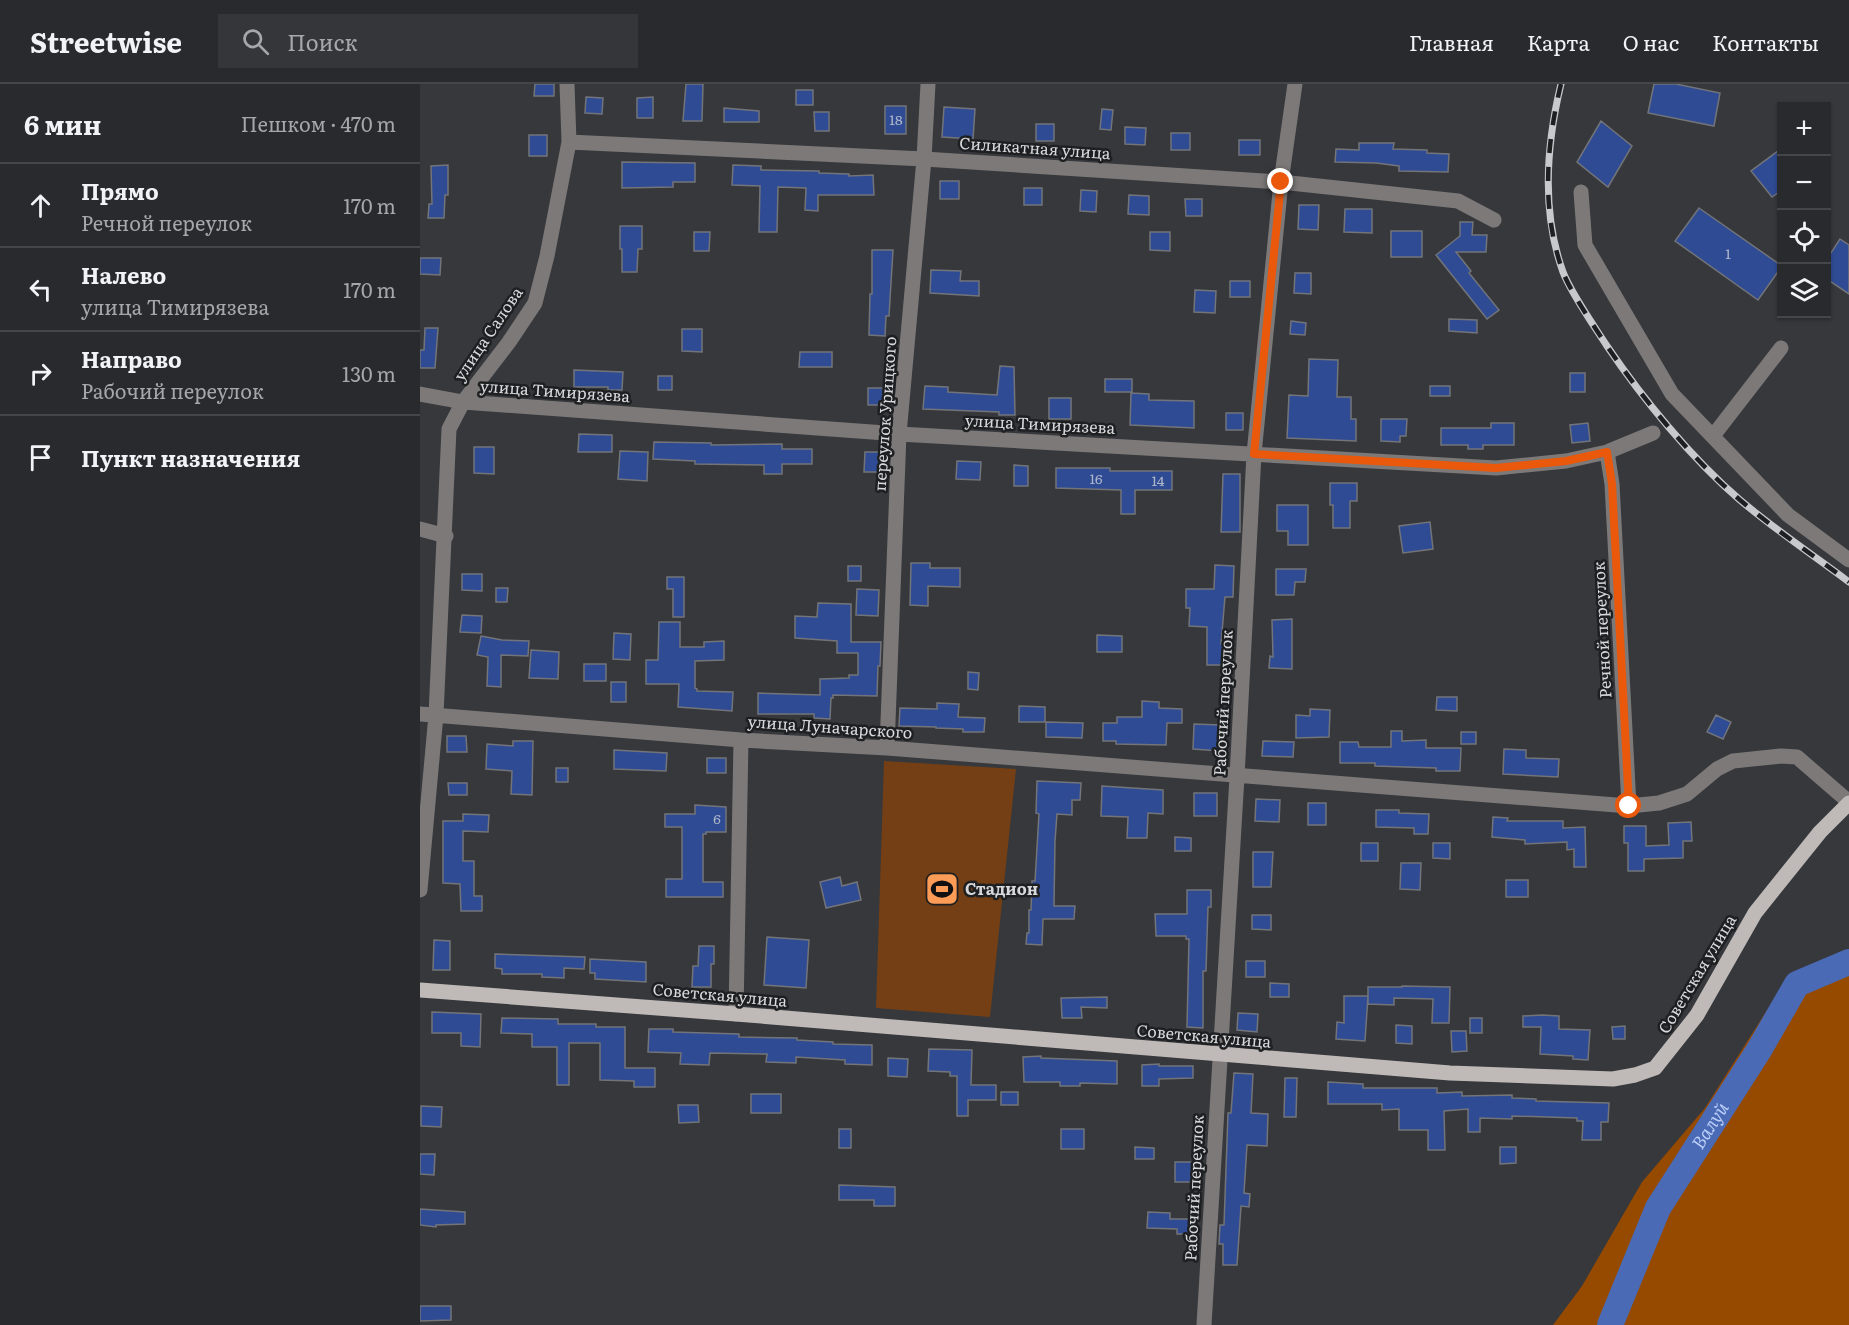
<!DOCTYPE html>
<html lang="ru">
<head>
<meta charset="utf-8">
<style>
	body { margin:0; font-family:Literata,serif; background:#343639; color:#f1f3f6 }
	.controls { position:absolute; right:18px; top:18px; display:grid; overflow:hidden; border-radius:0px; box-shadow:0 2px 4px #0004 }
	.controls button { width:54px; height:54px; display:grid; place-items:center; padding:0; border:0; border-bottom:2px solid #444649; background:#282a2d; color:#f1f3f6; font:30px sans-serif }
	.stop { position:absolute; width:18px; height:18px; margin:-14px; border:4px solid #ea580c; border-radius:50%; background:#fff }
	.stop.end { background:#ea580c; border-color:#fff; box-shadow:0 2px 6px #0008 }
	.list { margin:0; padding:0; list-style:none }
	h2 { display:flex; justify-content:space-between; align-items:center; height:78px; margin:0; padding:0 24px; font-size:26px }
	h2 small { font-size:20px; font-weight:400; color:#a5a7aa }
	.list li { display:grid; grid-template-columns:39px 1fr auto; gap:18px; align-items:center; box-sizing:border-box; height:84px; padding:0 24px; border-top:2px solid #444649 }
	.list b { display:block; font-size:22px; white-space:nowrap }
	.list p { margin:0; font-size:20px; white-space:nowrap; color:#a5a7aa }
	.list em { font-size:20px; font-style:normal; color:#a5a7aa }
	.icon { flex:none; width:33px; height:33px; fill:none; stroke:currentColor; stroke-width:2; stroke-linecap:round; stroke-linejoin:round }
	.map { position:relative; flex:none; width:1429px; height:1241px; overflow:hidden }
	header { display:flex; align-items:center; gap:36px; box-sizing:border-box; height:84px; padding:0 30px; background:#282a2d; border-bottom:2px solid #444649 }
	header strong { font-size:28px }
	nav { display:flex; gap:33px; margin-inline-start:auto; font-size:21px }
	.search { width:420px; height:54px; background:#343639; display:flex; align-items:center; gap:15px; box-sizing:border-box; padding:0 21px; border-radius:0px; color:#a5a7aa; font-size:22px }
	main { display:flex }
	aside { flex:1; background:#282a2d }
	.map>svg:first-child { display:block }
	.green { fill:#753f15 }
	.forest { fill:#964a00 }
	.lines { fill:none; stroke-linecap:round; stroke-linejoin:round }
	.river { stroke:#4a6ab5; stroke-width:26 }
	.building { fill:#2e4b94; stroke:#727479; stroke-width:1.5 }
	.minor { stroke:#7c7978; stroke-width:15 }
	.major { stroke:#bfbab7; stroke-width:15 }
	.rail-casing { stroke:#c8c9cc; stroke-width:7 }
	.rail { stroke:#1e1f21; stroke-width:4.5; stroke-dasharray:14; stroke-linecap:butt }
	.route { stroke:#ea580c; stroke-width:8 }
	.labels { text-anchor:middle; stroke-width:5; stroke-linejoin:round; paint-order:stroke }
	.number-label { font-size:14px; fill:#aeb6ca }
	.street-label { font-size:16px; fill:#d8d9dc; stroke:#1e1f21 }
	.poi-label { font-size:16px; font-weight:bold; fill:#d8d9dc; stroke:#1e1f21; text-anchor:start }
	.water-label { font-size:18px; font-style:italic; fill:#bacef7; stroke:#1e1f21 }
</style>
</head>
<body>
<header>
<strong>Streetwise</strong>
<div class="search"><svg class="icon" aria-label="search" viewBox="0 0 24 24"><circle cx="10" cy="10" r="6"/><path d="M15 15l6 6"/></svg>Поиск</div>
<nav><a>Главная</a><a>Карта</a><a>О нас</a><a>Контакты</a></nav>
</header>
<main>
<aside>
<h2>6 мин<small>Пешком · 470 m</small></h2>
<ul class="list">
<li><svg class="icon" aria-label="ahead" viewBox="0 0 24 24"><path d="M12 20V5M6 11l6-6 6 6"/></svg><div><b>Прямо</b><p>Речной переулок</p></div><em>170 m</em></li>
<li><svg class="icon" aria-label="left" viewBox="0 0 24 24"><path d="M17 20v-9H6M10 6l-5 5 5 5"/></svg><div><b>Налево</b><p>улица Тимирязева</p></div><em>170 m</em></li>
<li><svg class="icon" aria-label="right" viewBox="0 0 24 24"><path d="M7 20v-9h11M14 6l5 5-5 5"/></svg><div><b>Направо</b><p>Рабочий переулок</p></div><em>130 m</em></li>
<li><svg class="icon" aria-label="arrive" viewBox="0 0 24 24"><path d="M6 21V4h12l-3 4 3 4H6"/></svg><div><b>Пункт назначения</b></div></li>
</ul>
</aside>
<div class="map">
<svg width="1429" height="1241" viewBox="0 0 1429 1241">
	<rect width="100%" height="100%" fill="#36383c"/>
	<path class="green" d="M464,677L596,685L570,933L456,924Z"/>
	<path class="forest" d="M1429,866V1241H1133L1162,1202L1222,1098L1285,1024L1370,890Z"/>
	<g class="lines">
		<path class="river" id="s1" d="M1190,1241L1238,1124L1339,966L1377,900L1429,878"/>
	</g>
	<path class="building" d="M115,0H134V12H114Z
		M266,0H283L282,37H263Z
		M1234,0H1256L1300,9L1294,42L1228,29Z
		M376,6H393V21H376Z
		M166,13L183,14L182,30L165,29Z
		M233,13V34H217V14Z
		M465,22H486V50H465Z
		M524,23L555,25L553,55L522,53Z
		M304,24L339,27V38H304Z
		M682,25L693,26L691,46L680,45Z
		M394,28H409V47H395Z
		M1181,37L1212,62L1188,103L1157,78Z
		M616,40H634V57H616Z
		M705,43L726,44L725,61L705,60Z
		M751,49H770V66H751Z
		M109,51H127V72H109Z
		M819,56H840V71H819Z
		M939,59H974L973,65L1007,66V69L1029,70L1028,88L979,87V82L956,79L915,78L916,65L939,66Z
		M1362,64V106L1352,113L1331,87Z
		M202,78L275,79V98H253V103L202,104Z
		M28,81V111H25L24,134H8L9,120H12L11,82Z
		M313,81L341,82V86L399,87V89L429,90V92L453,91L454,111H398V127L385,126L386,104L358,103L357,148H339L340,102L312,101Z
		M520,97H539V115H520Z
		M604,104H622V121H604Z
		M661,106L677,107L676,128L660,127Z
		M709,111L729,112V131L708,130Z
		M765,115H782V132H766Z
		M879,121H899L898,146L878,145Z
		M1279,124L1362,182L1338,216L1255,157Z
		M925,125H952V149L924,148Z
		M1040,138H1053L1052,151H1067L1066,168H1036L1051,187L1049,189L1079,226L1067,235L1016,171L1040,152Z
		M200,142H222V165H218L217,188H202V165H200Z
		M971,147H1002V173H971Z
		M274,148H290L289,167H274Z
		M730,148H750V167L730,166Z
		M1420,155L1429,161V210L1407,195V175Z
		M452,166H473L469,232H466L465,252L449,251L450,210H452Z
		M0,174H21L20,191L0,190Z
		M511,186L541,187L540,197H559V212L510,209Z
		M875,189H891V210L874,209Z
		M810,197H830V213H810Z
		M775,206L796,207L795,229L774,228Z
		M1029,235L1057,236V249L1029,247Z
		M871,237L886,239L885,251L870,250Z
		M5,244H18L15,284H0V266H4Z
		M262,245H282V268L262,267Z
		M380,268H412V283H379Z
		M889,275L918,276L917,313H931V335H936V357L867,354L869,311L888,312Z
		M580,282L594,283L595,331H579V328L503,325L505,302L528,303V308L577,311Z
		M154,286L203,288L202,306H188V303H154Z
		M1150,289H1165V308H1150Z
		M238,292H252V306H238Z
		M685,295H712V308H685Z
		M1010,302H1030V312H1010Z
		M448,304H463V321H448Z
		M711,309L729,310V316L774,317V344L710,341Z
		M629,314H651V335H629Z
		M806,329H823V346H806Z
		M961,335H987L986,352H980V358L961,357Z
		M1071,339H1094V361H1063V365H1048V361H1021V344H1071Z
		M1168,339L1170,357L1152,359L1150,341Z
		M159,350L192,351V368H158Z
		M234,358L291,359V361L362,360V365H392V380H362V390H344V381L275,380V377L233,375Z
		M54,363H74V390L54,389Z
		M200,367L228,368L227,397L198,395Z
		M445,368H465V388H444Z
		M537,377L561,378L560,396L536,395Z
		M594,381L608,382V402H594Z
		M636,384H690V387H752V406H715V430H701V406L636,404Z
		M803,390H820V448H801Z
		M910,399H937V417H930V444H913V421H910Z
		M857,421H888V461H868V447H857Z
		M1010,438L1013,465L983,469L979,442Z
		M491,479H510V484H540V503L508,502V522L490,521Z
		M795,481L814,482L813,513H805L801,560H805V581H787V543L769,542L770,524H766V505H794Z
		M428,482H441V497H428Z
		M856,485H886L885,498H875L874,511H856Z
		M42,490H62V507L42,506Z
		M247,493H264V533H253V505H247Z
		M76,504H88L87,518H76Z
		M437,505L459,506L458,532L436,531Z
		M398,519L431,520V558H461L460,582H458L457,612L413,611V614H411L410,635L394,634V630H338V609L400,611V595L429,594V591H438V569H417V557L375,554V532L397,533Z
		M42,531L62,532L61,549L40,548Z
		M872,535V585L849,584L850,572L853,573L852,536Z
		M239,538H260V563H284V558L304,557V576L275,577V604L277,605V607L313,608L312,627L258,623L259,600H226V576H238Z
		M194,549L211,550L210,576L193,575Z
		M677,551L702,552V568H677Z
		M61,552L82,556L109,557L108,572L81,571V603L67,602L68,573L57,571Z
		M111,566L139,568L138,595L109,594Z
		M164,580H186V597H164Z
		M548,588L559,589L558,606L548,605Z
		M191,598H206V618H191Z
		M1017,613H1037V627L1016,626Z
		M722,617L739,618V624L762,625V639H747L746,661L696,660V657H683V639H697V633H722Z
		M517,619L539,620L538,633L565,634L564,648H543V645L516,644V643L479,642L480,624L517,625Z
		M599,622L625,623V638H599Z
		M890,625L910,626L909,653L876,654V631L890,632Z
		M1296,631L1311,638L1303,655L1287,648Z
		M626,638L663,639L662,654L626,653Z
		M774,640L801,641L800,667L773,665Z
		M971,647H982V657L1006,656V664H1041L1040,687H1016V684L955,682V679H920V658H938L939,663H971Z
		M1041,648H1056V660H1041Z
		M27,652H46L47,668H27Z
		M93,657H113L112,711L91,710L92,687L66,685L67,660L93,662Z
		M843,657L874,658L873,673L842,672Z
		M1084,665L1106,666V674L1139,675L1138,693L1083,690Z
		M194,666L247,669L246,687L194,685Z
		M287,674H306V689H287Z
		M136,684H148V698H136Z
		M617,697L661,699L660,716H652V731L637,730L635,757L634,822H655L654,835H623L622,861L606,860L607,849H609V826H611L612,797H615L619,730L616,729Z
		M28,699H47V711H29Z
		M682,702L743,706V730L728,729L727,754H707L708,733L681,732Z
		M774,709H797V732H774Z
		M836,715L860,716L859,738L835,737Z
		M888,719H906V741H888Z
		M275,721L306,723V748H286V750H283V798H303V813H246V795H262V743H245V730H275Z
		M956,726H979V729L1009,730L1008,750H994V744L956,743Z
		M43,730L69,731L68,748L43,747V777H54V812H62V827H41L40,800L23,799V737H43Z
		M1073,733L1088,734L1087,737H1143V744L1165,743L1166,783H1154V765L1147,766V758L1105,760V756L1072,753Z
		M1271,738L1272,757H1263V774L1224,775V787H1208V759H1204V742H1226V762L1249,761L1248,739Z
		M755,753L771,754V767H755Z
		M941,759H958V777H941Z
		M1013,759H1030V775L1013,774Z
		M833,768H853L851,803H833Z
		M981,779H1001L1000,806L980,805Z
		M420,793L422,802L437,798L441,816L406,824L400,798Z
		M1086,796H1108V813H1086Z
		M767,806H791V823H788L786,887H783V944L767,943L769,855H766V852H736L735,830H767Z
		M832,831H851V846L832,845Z
		M347,853L389,856L386,904L344,901Z
		M14,856L30,857V886H13Z
		M279,862H294V880H291V903H272L273,882H278Z
		M75,870L165,873L164,885L144,884V894L122,893V890H82V885L75,884Z
		M170,875L226,878V898L175,895V889H170Z
		M826,877H845V893H826Z
		M850,899L869,900V913H850Z
		M982,902L1030,903L1029,939H1012L1013,915L974,914V921L948,920V903H982Z
		M924,912H948L945,957L916,955L917,938L924,939Z
		M687,913V924L661,923L662,934H642L641,914Z
		M12,928L61,930L60,963L41,962V949H12Z
		M818,929L838,930L837,948L817,946Z
		M1122,931L1139,932V945L1170,946L1168,976L1153,975V972L1120,970L1121,943H1103V932Z
		M82,934L138,935V940H176V943H205V984H235V1003H214V997L180,996V959H149V1001H137V963H112V950L81,949Z
		M1050,934H1062V949H1050Z
		M976,941L992,942V960L976,959Z
		M1205,942V955H1193L1192,943Z
		M229,945H253V948L319,950V953L377,954V956L413,958V960L452,961V981L425,980V976L376,973V979L346,978L347,970L290,969L289,981L260,980L261,969L228,968Z
		M1031,947H1046L1047,967L1032,968Z
		M509,965L552,966L551,1001H576V1016H548V1032H537V992H530V988L508,987Z
		M621,972V974L697,977V1000L660,999V1002H640V998H604L603,973Z
		M468,974L488,975L487,993L468,992Z
		M739,980V982H773V994L739,995V1002H722V981Z
		M814,989L833,990L831,1029L848,1030L847,1062L827,1061L824,1109L830,1110L829,1123L821,1122L817,1181H803V1160H799L800,1141H804L808,1029H811Z
		M865,994H877L876,1033H864Z
		M908,998L943,1000V1004H1017V1009L1042,1008V1012L1092,1011V1014L1116,1015V1017L1189,1019L1188,1038H1181V1056H1162L1163,1037H1157V1034L1092,1032V1035L1060,1034V1048H1048V1025L1024,1027L1025,1066H1008V1046H979V1025L962,1026V1020H908Z
		M581,1008H598V1021H581Z
		M331,1010H361V1029H331Z
		M258,1021H278L279,1038L259,1039Z
		M1,1022L22,1023L21,1043L1,1042Z
		M419,1045H431V1064H419Z
		M641,1045H664V1065H641Z
		M715,1063L734,1064V1075H715Z
		M1080,1063H1096V1079L1080,1080Z
		M0,1070H15L14,1091L0,1090Z
		M755,1078H776V1098H755Z
		M419,1101L475,1103V1122H454V1116H419Z
		M0,1125L45,1128V1140L16,1141V1143L0,1141Z
		M728,1128L750,1129V1135H773V1150H757V1145L727,1144Z
		M0,1222H31V1236L0,1237Z"/>
	<g class="lines">
		<path class="minor" d="M149,58L504,75L861,98L1038,117L1074,136
			M1161,108L1165,161L1252,310L1368,431L1429,476
			M0,310L43,318L479,350L1076,384L1146,377L1187,368L1233,349
			M1293,352L1361,264
			M1187,368L1192,400L1209,722
			M0,445L26,452
			M0,630L321,656L467,664L1209,722L1239,719L1267,710L1297,685L1313,677L1361,672L1377,673L1429,718
			M467,664L479,350L504,75L508,0
			M0,806L16,631L29,345L43,318L89,258L115,219L127,172L149,58L147,0
			M316,930L321,656
			M784,1241L817,693L834,370L861,98L875,0"/>
		<path class="major" d="M0,906L316,930L1030,989L1193,995L1215,991L1235,984L1277,931L1335,829L1400,748L1429,719"/>
		<g class="rail-casing">
			<path id="rail" d="M1141,0C1126,62 1121,127 1143,188C1151,209 1174,242 1187,262C1223,315 1271,374 1320,416C1354,445 1393,471 1429,498"/>
		</g>
		<use href="#rail" class="rail"/>
	</g>
	<g class="lines">
		<path class="route" d="M861,98L834,370L1076,384L1146,377L1187,368L1192,400L1209,722"/>
	</g>
	<defs>
		<g id="stadium-square" transform="scale(1.725)"><rect x="-9" y="-9" width="18" height="18" rx="4" fill="#fd9c56" stroke="#1e1f21"/><path d="M0-5a6.5 5 0 1 0 0 10a6.5 5 0 1 0 0-10ZM-3.5-1.8h7v3.6h-7Z" fill="#111"/></g>
	</defs>
	<g fill-rule="evenodd">
		<use href="#stadium-square" x="522" y="805"/>
	</g>
	<g class="labels">
		<g class="number-label">
			<text x="476" y="41">18</text>
			<text x="1308" y="175">1</text>
			<text x="676" y="400">16</text>
			<text x="738" y="402">14</text>
			<text x="297" y="740">6</text>
		</g>
		<g class="street-label">
			<text transform="translate(615 64) rotate(4)" y="6">Силикатная улица</text>
			<text transform="translate(68 250) rotate(-56)" y="6">улица Салова</text>
			<text transform="translate(135 307) rotate(4)" y="6">улица Тимирязева</text>
			<text transform="translate(465 330) rotate(-86)" y="6">переулок Урицкого</text>
			<text transform="translate(620 340) rotate(3)" y="6">улица Тимирязева</text>
			<text transform="translate(1182 546) rotate(-93)" y="6">Речной переулок</text>
			<text transform="translate(803 619) rotate(-87)" y="6">Рабочий переулок</text>
			<text transform="translate(410 643) rotate(4)" y="6">улица Луначарского</text>
			<text transform="translate(1277 890) rotate(-59)" y="6">Советская улица</text>
			<text transform="translate(300 911) rotate(5)" y="6">Советская улица</text>
			<text transform="translate(784 952) rotate(5)" y="6">Советская улица</text>
			<text transform="translate(774 1104) rotate(-87)" y="6">Рабочий переулок</text>
		</g>
		<g class="poi-label">
			<text x="545" y="811">Стадион</text>
		</g>
		<g class="water-label">
			<text dy="6" stroke="none"><textPath href="#s1" startOffset="224">Валуй</textPath></text>
		</g>
	</g>
</svg>
<div class="controls">
<button>+</button>
<button>−</button>
<button><svg class="icon" aria-label="locate" viewBox="0 0 24 24"><circle cx="12" cy="12" r="6"/><path d="M12 2v4M12 18v4M2 12h4M18 12h4"/></svg></button>
<button><svg class="icon" aria-label="layers" viewBox="0 0 24 24"><path d="M12 4l9 5-9 5-9-5zM3 14l9 5 9-5"/></svg></button>
</div>
<div class="stop" style="left:1209px;top:722px"></div>
<div class="stop end" style="left:861px;top:98px"></div>
</div>
</main>
</body>
</html>
